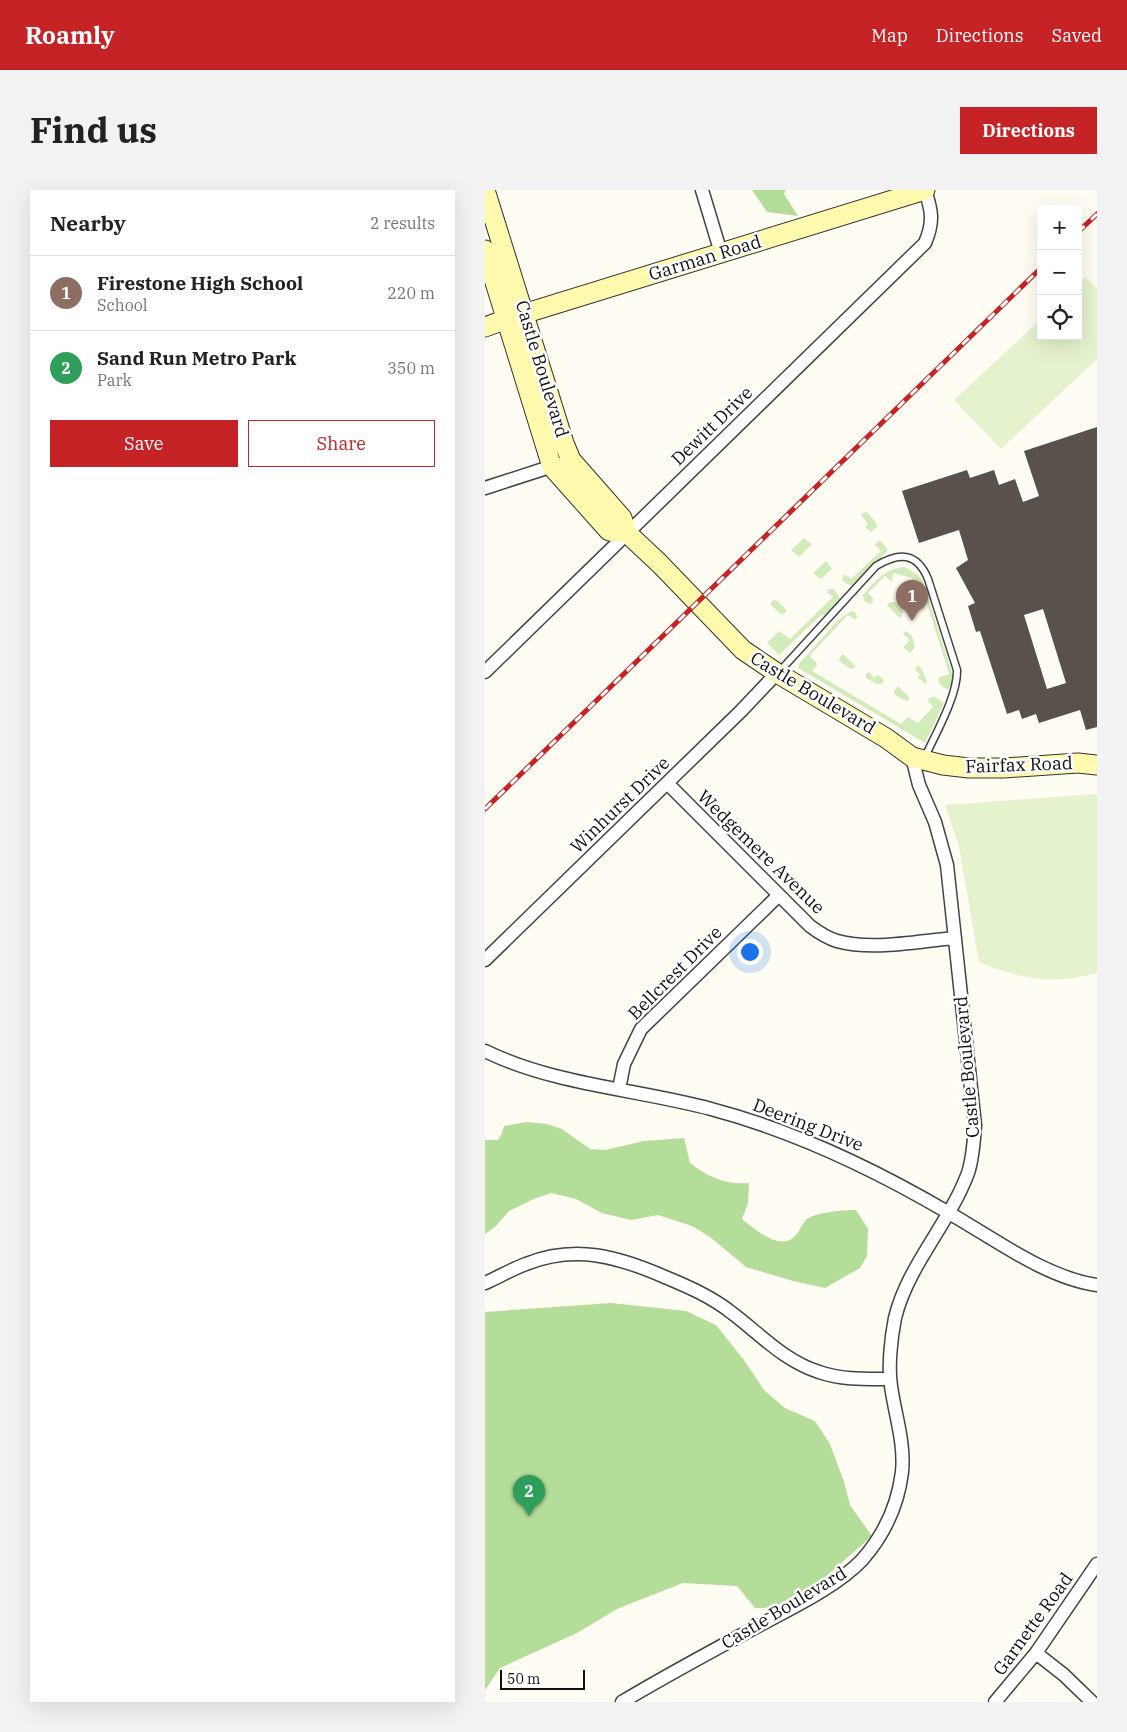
<!DOCTYPE html>
<html lang="en">
<head>
<meta charset="utf-8">
<style>
	body { margin:0; font-family:"IBM Plex Serif",serif; background:#f2f2f2; color:#222 }
	.controls { position:absolute; right:15px; top:15px; display:grid; overflow:hidden; border-radius:0px; box-shadow:0 5px 20px #0002 }
	.controls button { width:45px; height:45px; display:grid; place-items:center; padding:0; border:0; border-bottom:1px solid #e0e0e0; background:#fff; color:#222; font:25px sans-serif }
	.scale { position:absolute; left:15px; bottom:12px; width:85px; box-sizing:border-box; padding-left:5px; border:2px solid #101010; border-top:0; font-size:14px; line-height:18px; white-space:nowrap; color:#101010; -webkit-text-stroke:4px #fff; paint-order:stroke }
	.you { position:absolute; left:264px; top:761px; width:18px; height:18px; margin:-12px; border:4px solid #fff; border-radius:50%; background:#1a73e8; box-shadow:0 0 0 8px #1a73e833 }
	.badge { display:grid; place-items:center; width:32px; height:32px; border-radius:50%; background:#c52325; color:#fff; font-size:16px; font-weight:700 }
	.pin { position:absolute; translate:-50% -41px; filter:drop-shadow(0 1px 2px #0008) }
	.pin::after { content:''; position:absolute; top:26px; width:18px; height:15px; background:inherit; clip-path:polygon(0 0,100% 0,50% 100%) }
	.list { margin:0; padding:0; list-style:none }
	h2 { display:flex; justify-content:space-between; align-items:center; height:65px; margin:0; padding:0 20px; font-size:21px }
	h2 small { font-size:16px; font-weight:400; color:#767676 }
	.list li { display:grid; grid-template-columns:32px 1fr auto; gap:15px; align-items:center; box-sizing:border-box; height:75px; padding:0 20px; border-top:1px solid #e0e0e0 }
	.list b { display:block; font-size:19px; white-space:nowrap }
	.list p { margin:0; font-size:16px; white-space:nowrap; color:#767676 }
	.list em { font-size:16px; font-style:normal; color:#767676 }
	.actions { display:flex; gap:10px; padding:15px 20px }
	.actions a { flex:1; padding:11px 0; border:1px solid #c52325; border-radius:0px; text-align:center; font-size:18px; color:#c52325 }
	.actions .main { background:#c52325; color:#fff }
	.icon { flex:none; width:28px; height:28px; fill:none; stroke:currentColor; stroke-width:2; stroke-linecap:round; stroke-linejoin:round }
	.map { position:relative; flex:none; width:612px; height:1512px; overflow:hidden; border-radius:0px }
	header { display:flex; align-items:center; gap:30px; box-sizing:border-box; height:70px; padding:0 25px; background:#c52325; color:#fff }
	header strong { font-size:24px }
	nav { display:flex; gap:28px; margin-inline-start:auto; font-size:18px }
	.intro { display:flex; align-items:center; justify-content:space-between; box-sizing:border-box; height:120px; padding:0 30px }
	h1 { margin:0; font-size:35px }
	.button { padding:12px 22px; border-radius:0px; background:#c52325; color:#fff; font-size:18px; font-weight:700 }
	main { display:flex; gap:30px; padding:0 30px }
	aside { flex:1; background:#fff; border-radius:0px; box-shadow:0 5px 20px #0002 }
	.map>svg:first-child { display:block }
	.green { fill:#d2ebbb }
	.forest { fill:#b5dd9a }
	.pitch { fill:#e4f2cd }
	.building { fill:#59524c; fill-rule:evenodd }
	.lines { fill:none; stroke-linecap:round; stroke-linejoin:round }
	.lane-casing { stroke:#434343; stroke-width:9 }
	.street-casing { stroke:#434343; stroke-width:15 }
	.secondary-casing { stroke:#323232; stroke-width:21 }
	.lane { stroke:#fff; stroke-width:6 }
	.street { stroke:#fff; stroke-width:12 }
	.secondary { stroke:#fff9ae; stroke-width:19 }
	.rail-casing { stroke:#c52325; stroke-width:5 }
	.rail { stroke:#fff; stroke-width:3; stroke-dasharray:9; stroke-linecap:butt }
	.labels { text-anchor:middle; stroke-width:5; stroke-linejoin:round; paint-order:stroke }
	.street-label { font-size:18px; fill:#101010; stroke:#fff }
</style>
</head>
<body>
<header>
<strong>Roamly</strong>
<nav><a>Map</a><a>Directions</a><a>Saved</a></nav>
</header>
<div class="intro"><h1>Find us</h1><a class="button">Directions</a></div>
<main>
<aside>
<h2>Nearby<small>2 results</small></h2>
<ul class="list">
<li><span class="badge" style="background:#8d6e63">1</span><div><b>Firestone High School</b><p>School</p></div><em>220 m</em></li>
<li><span class="badge" style="background:#2e9e5b">2</span><div><b>Sand Run Metro Park</b><p>Park</p></div><em>350 m</em></li>
</ul>
<div class="actions"><a class="main">Save</a><a>Share</a></div>
</aside>
<div class="map">
<svg width="612" height="1512" viewBox="0 0 612 1512">
	<rect width="100%" height="100%" fill="#fffdf3"/>
	<path class="green" d="M382,322L391,333L392,337L386,342L380,337L383,334L376,325L378,323Z
		M319,348L327,354L314,367L306,360Z
		M396,351L403,360L369,396L362,394L357,390L359,384L366,389L396,361L390,355L392,352Z
		M341,371L347,379L336,389L328,383Z
		M420,377L433,385L438,392L468,486L466,498L462,499C457,497 452,493 454,487L464,484L436,394H428L426,391L427,388L408,383L407,392L400,386L383,403L389,410L385,414L379,411L378,405C390,391 400,378 420,377Z
		M344,399H349L356,410L340,425H336L294,465L282,453L294,441L305,449L348,407L342,402Z
		M289,410L293,411L302,421L297,425L286,415V412Z
		M405,412H410L418,422L416,428L413,427L402,415Z
		M366,421L370,422L372,426L371,430L363,425L326,464L325,467L331,472L332,475L327,481L416,534L423,527L433,533L448,517L442,510L446,507H450L459,513L440,553L313,478L314,474L353,430Z
		M421,441L427,446L430,457L425,463L418,457L425,450L418,444Z
		M358,464L371,477L366,479L354,471L355,467Z
		M433,475L436,478L442,491L441,494L433,488L435,485L430,479Z
		M384,482L389,488L393,485L399,490L397,494H392L381,488V484Z
		M413,496L424,507V510L421,511L410,505L409,501Z"/>
	<path class="forest" d="M267,0H301L299,4L313,26L282,22Z
		M42,932L62,934L77,939L105,959L120,960L159,951L199,948L205,973C223,987 241,995 264,993L263,1013L257,1029C270,1039 296,1063 311,1045C315,1041 317,1033 322,1029C333,1022 357,1020 371,1020L383,1039L382,1066L375,1078L340,1098L308,1091L261,1077L225,1047L207,1036L173,1025L146,1030L117,1023L91,1009L66,1003L49,1009L24,1021L11,1036L0,1044V950H13L17,943L19,936Z
		M126,1113L201,1121L231,1135L259,1170L279,1200L300,1218L330,1231L345,1254L359,1292L365,1315L387,1346L338,1389L288,1418H270L252,1396L198,1393L132,1419L92,1443L15,1478L0,1500V1122Z"/>
	<path class="pitch" d="M601,87L612,99V169L516,259L469,210L556,129V146H593V94Z
		M610,604L612,605V783C565,795 538,790 494,772L474,657L460,615Z"/>
	<path class="building" d="M612,237V537L601,540L595,520L554,533L551,524L537,529L534,520L522,524L495,441L491,442L483,416L490,413L471,378L483,370L474,340L434,353L417,301L482,280L485,288L509,280L514,295L530,289L538,312L554,306L539,261ZM558,419L581,493L562,499L539,425Z"/>
	<g class="lines">
		<g class="lane-casing">
			<path id="lane" d="M294,482L391,376C414,362 432,362 443,389L472,480C473,505 450,545 439,569"/>
		</g>
		<g class="street-casing">
			<path id="street" d="M217,0L236,63
				M0,298L74,274
				M0,482L440,53C449,32 447,21 440,0
				M182,593L325,736C333,742 342,748 352,751C388,761 433,751 470,748
				M0,770L256,521L292,483
				M0,861C70,895 151,899 226,919C310,941 389,979 464,1023C508,1048 561,1088 612,1095
				M134,899L139,874L156,839L293,706
				M0,1093C14,1087 27,1079 41,1074C91,1054 134,1067 180,1087C204,1097 227,1107 247,1123C275,1144 299,1171 334,1182C357,1190 381,1189 405,1189
				M551,1463L579,1485L607,1512
				M137,1512C182,1485 229,1460 275,1435C308,1417 351,1397 377,1370C399,1345 413,1315 417,1282C420,1253 410,1225 406,1196C403,1177 406,1148 410,1128C423,1075 464,1034 483,983C488,968 489,951 490,935L462,675L450,632L434,595L427,567
				M510,1512L551,1463L612,1374"/>
		</g>
		<g class="secondary-casing">
			<path id="secondary" d="M0,0L79,253L86,270L137,328L142,343L174,373L258,460L292,483L401,548L427,567L458,575L484,578H519L593,573L612,575
				M0,60L67,277L124,341L142,343
				M0,137L22,129L440,0"/>
		</g>
		<use href="#lane" class="lane"/>
		<use href="#street" class="street"/>
		<use href="#secondary" class="secondary"/>
		<g class="rail-casing">
			<path id="rail" d="M593,42L612,24
				M0,619L556,78"/>
		</g>
		<use href="#rail" class="rail"/>
	</g>
	<g class="labels">
		<g class="street-label">
			<text transform="translate(220 68) rotate(-17)" y="6">Garman Road</text>
			<text transform="translate(57 179) rotate(73)" y="6">Castle Boulevard</text>
			<text transform="translate(227 236) rotate(-44)" y="6">Dewitt Drive</text>
			<text transform="translate(328 503) rotate(31)" y="6">Castle Boulevard</text>
			<text transform="translate(534 575) rotate(-2)" y="6">Fairfax Road</text>
			<text transform="translate(135 615) rotate(-44)" y="6">Winhurst Drive</text>
			<text transform="translate(276 662) rotate(44)" y="6">Wedgemere Avenue</text>
			<text transform="translate(190 783) rotate(-45)" y="6">Bellcrest Drive</text>
			<text transform="translate(482 877) rotate(-95)" y="6">Castle Boulevard</text>
			<text transform="translate(323 935) rotate(21)" y="6">Deering Drive</text>
			<text transform="translate(299 1418) rotate(-31)" y="6">Castle Boulevard</text>
			<text transform="translate(548 1434) rotate(-54)" y="6">Garnette Road</text>
		</g>
	</g>
</svg>
<div class="controls">
<button>+</button>
<button>−</button>
<button><svg class="icon" aria-label="locate" viewBox="0 0 24 24"><circle cx="12" cy="12" r="6"/><path d="M12 2v4M12 18v4M2 12h4M18 12h4"/></svg></button>
</div>
<div class="scale">50 m</div>
<div class="you"></div>
<div class="pin badge" style="left:427px;top:431px;background:#8d6e63">1</div>
<div class="pin badge" style="left:44px;top:1326px;background:#2e9e5b">2</div>
</div>
</main>
</body>
</html>
